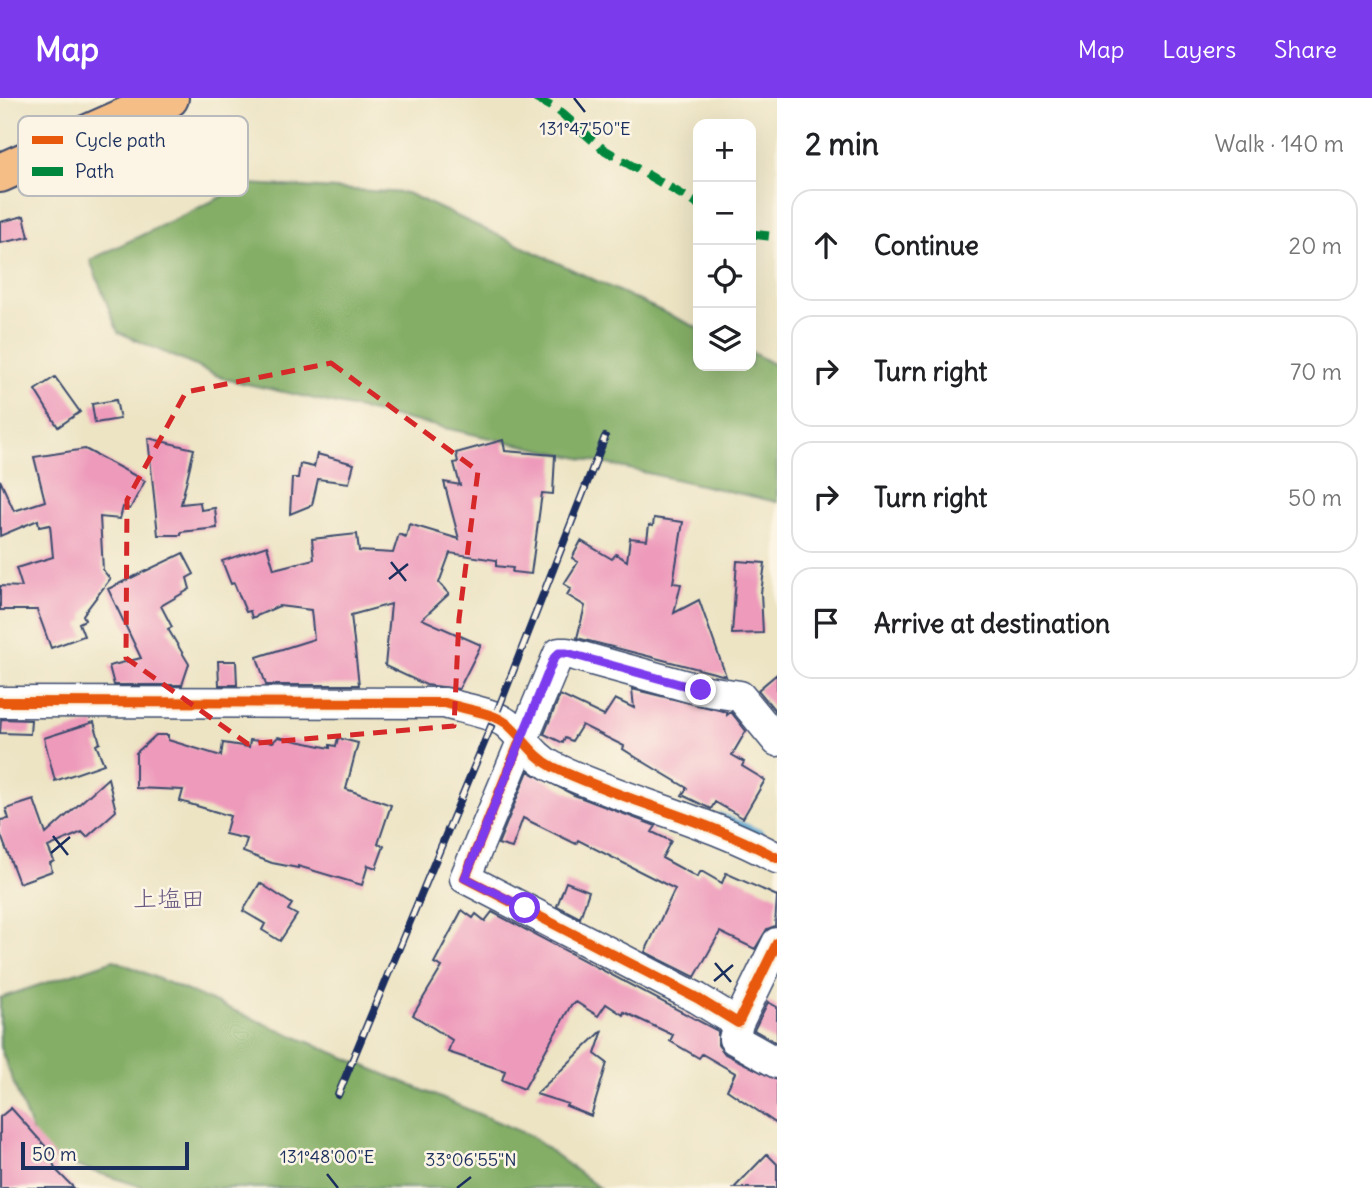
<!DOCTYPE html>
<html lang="en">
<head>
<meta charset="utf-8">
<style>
	body { margin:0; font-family:Delius,"Klee One",sans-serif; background:#f2f2f2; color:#202124 }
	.controls { position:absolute; right:21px; top:21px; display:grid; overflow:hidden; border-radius:14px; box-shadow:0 7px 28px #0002 }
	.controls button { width:63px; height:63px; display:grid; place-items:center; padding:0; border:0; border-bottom:2px solid #e0e0e0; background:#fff; color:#202124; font:35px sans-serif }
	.scale { position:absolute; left:21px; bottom:18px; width:168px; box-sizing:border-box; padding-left:7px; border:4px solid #1b2f5e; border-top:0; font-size:19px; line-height:24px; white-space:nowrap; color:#1b2f5e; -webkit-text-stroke:5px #fcf5e5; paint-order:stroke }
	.stop { position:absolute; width:21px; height:21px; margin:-16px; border:5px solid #7c3aed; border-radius:50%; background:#fff }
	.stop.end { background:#7c3aed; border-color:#fff; box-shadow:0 2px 7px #0008 }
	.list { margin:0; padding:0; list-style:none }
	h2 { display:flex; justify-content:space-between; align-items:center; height:91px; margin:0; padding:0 28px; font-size:30px }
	h2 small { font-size:23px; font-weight:400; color:#757577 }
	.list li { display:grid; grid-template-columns:46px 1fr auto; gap:21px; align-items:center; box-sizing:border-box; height:112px; margin:0 14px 14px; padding:0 14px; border:2px solid #e0e0e0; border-radius:21px }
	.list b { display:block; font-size:26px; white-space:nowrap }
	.list em { font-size:23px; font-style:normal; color:#757577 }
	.icon { flex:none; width:38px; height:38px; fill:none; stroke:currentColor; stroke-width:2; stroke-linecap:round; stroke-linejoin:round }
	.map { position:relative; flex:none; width:777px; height:1090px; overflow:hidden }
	header { display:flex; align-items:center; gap:42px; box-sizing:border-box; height:98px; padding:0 35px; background:#7c3aed; color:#fff }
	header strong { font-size:33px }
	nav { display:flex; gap:38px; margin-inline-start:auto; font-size:24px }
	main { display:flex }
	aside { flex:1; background:#fff }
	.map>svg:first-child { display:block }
	.forest { fill:#84ae66; stroke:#506e62; stroke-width:2 }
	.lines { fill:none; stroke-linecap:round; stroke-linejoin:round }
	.stream { stroke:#56a4cf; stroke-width:7 }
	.building { fill:#ee9bbb }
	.minor-casing { stroke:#3a4a6d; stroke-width:33 }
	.highway-casing { stroke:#3a4a6d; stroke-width:42 }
	.minor { stroke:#fff; stroke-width:30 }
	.highway { stroke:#f6be87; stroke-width:38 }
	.rail-casing { stroke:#1b2f5e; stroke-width:8 }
	.rail { stroke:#fcf5e5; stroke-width:5; stroke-dasharray:16; stroke-linecap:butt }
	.quiet { stroke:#00873e; stroke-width:9; stroke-dasharray:18 9; stroke-linecap:butt }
	.cycleway-casing { stroke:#fcf5e5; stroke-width:15 }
	.cycleway { stroke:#e8590c; stroke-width:10 }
	.route { stroke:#7c3aed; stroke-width:9 }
	.marked { fill:none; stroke:#d62828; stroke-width:5; stroke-dasharray:14 9; stroke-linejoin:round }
	.ticks { fill:none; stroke:#1b2f5e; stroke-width:2.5 }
	.labels { text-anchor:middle; stroke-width:5; stroke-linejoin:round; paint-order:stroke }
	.neighbourhood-label { font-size:24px; fill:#65557f; stroke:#fcf5e5 }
	.key { fill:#fcf5e5; stroke:#b8babc; stroke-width:2 }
	.key-label { font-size:19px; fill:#1b2f5e }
	.ticks-label { font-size:18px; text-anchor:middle; fill:#1b2f5e; stroke:#fcf5e5; stroke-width:5; stroke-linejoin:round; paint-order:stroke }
</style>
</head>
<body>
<header>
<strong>Map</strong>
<nav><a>Map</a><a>Layers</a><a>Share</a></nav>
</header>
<main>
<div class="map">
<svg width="777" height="1090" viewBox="0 0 777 1090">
	<rect width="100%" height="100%" fill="#fcf5e5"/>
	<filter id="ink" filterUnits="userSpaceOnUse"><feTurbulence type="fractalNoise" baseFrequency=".0143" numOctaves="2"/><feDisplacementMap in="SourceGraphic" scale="14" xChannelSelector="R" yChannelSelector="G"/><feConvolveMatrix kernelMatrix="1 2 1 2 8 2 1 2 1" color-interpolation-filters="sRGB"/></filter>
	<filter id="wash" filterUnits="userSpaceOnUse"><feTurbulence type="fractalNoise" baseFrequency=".00686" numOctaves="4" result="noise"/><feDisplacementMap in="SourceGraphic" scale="28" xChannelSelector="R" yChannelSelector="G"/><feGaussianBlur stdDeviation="1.57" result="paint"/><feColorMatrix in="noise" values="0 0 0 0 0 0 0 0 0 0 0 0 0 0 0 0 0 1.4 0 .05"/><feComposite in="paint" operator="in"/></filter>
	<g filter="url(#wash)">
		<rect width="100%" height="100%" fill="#ede4c4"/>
		<path class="forest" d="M248,86L407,95L698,230V268H751V254L777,268V404L225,281L118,234L90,162Z
			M114,862L531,1038L599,1090H146L41,1057L0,949V900Z"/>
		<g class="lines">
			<path class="stream" d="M720,718L760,735"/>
		</g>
		<g id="blocks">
			<path class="building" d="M24,118L29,139L0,145V124Z
				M55,279L80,314L58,329L35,292Z
				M116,302L120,321L95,325L92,306Z
				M148,340L194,351L181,406L200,404L201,412L215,410L217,430L181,434V437H158Z
				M503,342L505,353L555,357L553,396L542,395L531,476L512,474L513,470L496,468V462L450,455L439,485L449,496L422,521L481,547L459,591L426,587L385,568L391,506L351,517L359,587H266L257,559L314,541L311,512L279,508L252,520L250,513L246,514L234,485L231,486L222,463L267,448L274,471L314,461L312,441L357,436L359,453L393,455L399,436L406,439L409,426L459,441L444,384L460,387L454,365L458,364L456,355Z
				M85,351L145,383L130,411L123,409L120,421L100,419L103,472L110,481L83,517L85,522L79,525L84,538L51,550L37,512H0V488L22,489L16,470L53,459L50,427L39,429L38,422L0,438V382L14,413L45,403L34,359Z
				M317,356L354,366L349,385L318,381L312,407L290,416L292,380H298L300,366L314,369Z
				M654,420L683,424L673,485L681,486L674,515L699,502L726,578L577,540L585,508L567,497L571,490L564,486L578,464L572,460L581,443L612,461L616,456L627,463L630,440L647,442L649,427L653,428Z
				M183,455L194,476L187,480L190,491L161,508L172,529L168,531L189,566L182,587H114L109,568L141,560L108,491Z
				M737,463L765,465L761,495L763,535L732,536Z
				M218,563H236L237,587H219Z
				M777,576V615L758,592Z
				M632,591L727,614V617L731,614L746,633L732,657L744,664L742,668L765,682L743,720L715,704L711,711L682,697L687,690L637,660L623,651L624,648L582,627L572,643L565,640L563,645L544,636L560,597L604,618L615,601L634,610Z
				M1,621L31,622L30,636L0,635Z
				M94,624L100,645L96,647L104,666L55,683L44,640Z
				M156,637H168V642L221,658L223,645L249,649L250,642L273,644L278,639L330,650V647L336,648L338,640L358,645L346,691L391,707L378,746L384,748L376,770L368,767L362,787L298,768V770L272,765L243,754L247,741L225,736L230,718L180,703L183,692L136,690V655Z
				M528,673L574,697L656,728L652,734L671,743L662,760L697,779L701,773L722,785L726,775L777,798L775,828L767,831L755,851L720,834L695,879L645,854L675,791L578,742L576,746L523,720L512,750L498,746Z
				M108,680L116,713L87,739L82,734L48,749L54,763L50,765L52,773L19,785L0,735V722L9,721L6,711L34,702L46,736Z
				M566,784L589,793L580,820L557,808Z
				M260,785L292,806L288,812L297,817L280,843L262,832L265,826L243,813Z
				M462,812L473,820L476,816L485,823L492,814L718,933V947L725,956L777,982V1026L727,992L735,975L702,956L699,960L670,943L673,937L624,914L623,917L606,906L598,918L576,904L571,907L524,991L502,982L505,973L448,954L452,942L413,917L442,869L434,865Z
				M768,904L777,909V945L754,932Z
				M603,932L595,956L607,965L591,1018L566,1008L568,1006L536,996Z
				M11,1010L56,1060L52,1063L56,1072L74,1090H0V1019Z
				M767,1056L777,1066V1090H734Z"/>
		</g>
	</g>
	<g filter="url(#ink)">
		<use href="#blocks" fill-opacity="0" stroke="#3a4a6d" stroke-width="2"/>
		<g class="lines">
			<g class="minor-casing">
				<path id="minor" d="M0,604L445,605C463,611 491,614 506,625C523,639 533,659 553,669C626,704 706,721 777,760
					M777,643L740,598L701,592L567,555H559L465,780L697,900L738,925L777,845
					M738,925L734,941L777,965"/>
			</g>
			<g class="highway-casing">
				<path id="highway" d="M0,75L169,0"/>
			</g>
			<use href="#minor" class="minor"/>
			<use href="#highway" class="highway"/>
			<g class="rail-casing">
				<path id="rail" d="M338,997L499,609L605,339"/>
			</g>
			<use href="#rail" class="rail"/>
			<path class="quiet" d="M535,0L559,13L603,51L698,106
				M751,136L777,139"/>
			<g class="cycleway-casing">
				<path id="cycleway" d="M0,604L445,605C463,611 491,614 506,625C523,639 533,659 553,669C626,704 706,721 777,760
					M521,640L465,780L697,900L738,925L777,845"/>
			</g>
			<use href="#cycleway" class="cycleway"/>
		</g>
	</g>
	<g class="lines" filter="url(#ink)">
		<path class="route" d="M525,810L465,780L554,560L559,555H567L701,592"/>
	</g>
	<path class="marked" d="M331,265L478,373L459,521L454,628L248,646L126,560L127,402L186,294Z"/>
	<path class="ticks" d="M574,0L585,14M391,464L406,483M389,481L408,466M53,738L68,757M51,755L70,739M715,865L731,884M714,883L733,867M327,1076L338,1090M457,1090L471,1079"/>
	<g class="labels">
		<g class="neighbourhood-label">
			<text x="169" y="809">上塩田</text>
		</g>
	</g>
	<rect x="18" y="18" width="230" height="80" rx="10" class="key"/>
	<rect x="32" y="38" width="31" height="8" fill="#e8590c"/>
	<rect x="32" y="69" width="31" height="9" fill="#00873e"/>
	<g class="key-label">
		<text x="75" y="49">Cycle path</text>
		<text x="75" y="80">Path</text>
	</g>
	<g class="ticks-label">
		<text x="585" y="37">131°47'50"E</text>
		<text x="327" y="1065">131°48'00"E</text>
		<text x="471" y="1068">33°06'55"N</text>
	</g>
</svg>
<div class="controls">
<button>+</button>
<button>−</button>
<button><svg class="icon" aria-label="locate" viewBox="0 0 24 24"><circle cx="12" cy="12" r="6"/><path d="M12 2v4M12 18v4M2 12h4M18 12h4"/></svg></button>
<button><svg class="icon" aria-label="layers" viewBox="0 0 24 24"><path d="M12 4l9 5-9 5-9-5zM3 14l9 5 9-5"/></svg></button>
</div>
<div class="scale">50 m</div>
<div class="stop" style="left:525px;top:810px"></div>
<div class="stop end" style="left:701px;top:592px"></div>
</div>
<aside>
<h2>2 min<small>Walk · 140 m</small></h2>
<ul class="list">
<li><svg class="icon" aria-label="ahead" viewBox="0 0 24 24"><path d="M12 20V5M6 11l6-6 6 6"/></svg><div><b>Continue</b></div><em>20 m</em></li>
<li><svg class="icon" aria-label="right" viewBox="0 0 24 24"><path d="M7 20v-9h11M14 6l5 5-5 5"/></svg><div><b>Turn right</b></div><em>70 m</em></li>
<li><svg class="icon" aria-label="right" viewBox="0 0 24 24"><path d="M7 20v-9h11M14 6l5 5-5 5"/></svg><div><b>Turn right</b></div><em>50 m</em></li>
<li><svg class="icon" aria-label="arrive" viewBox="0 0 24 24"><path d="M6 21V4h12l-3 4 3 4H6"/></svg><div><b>Arrive at destination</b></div></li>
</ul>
</aside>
</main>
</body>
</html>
